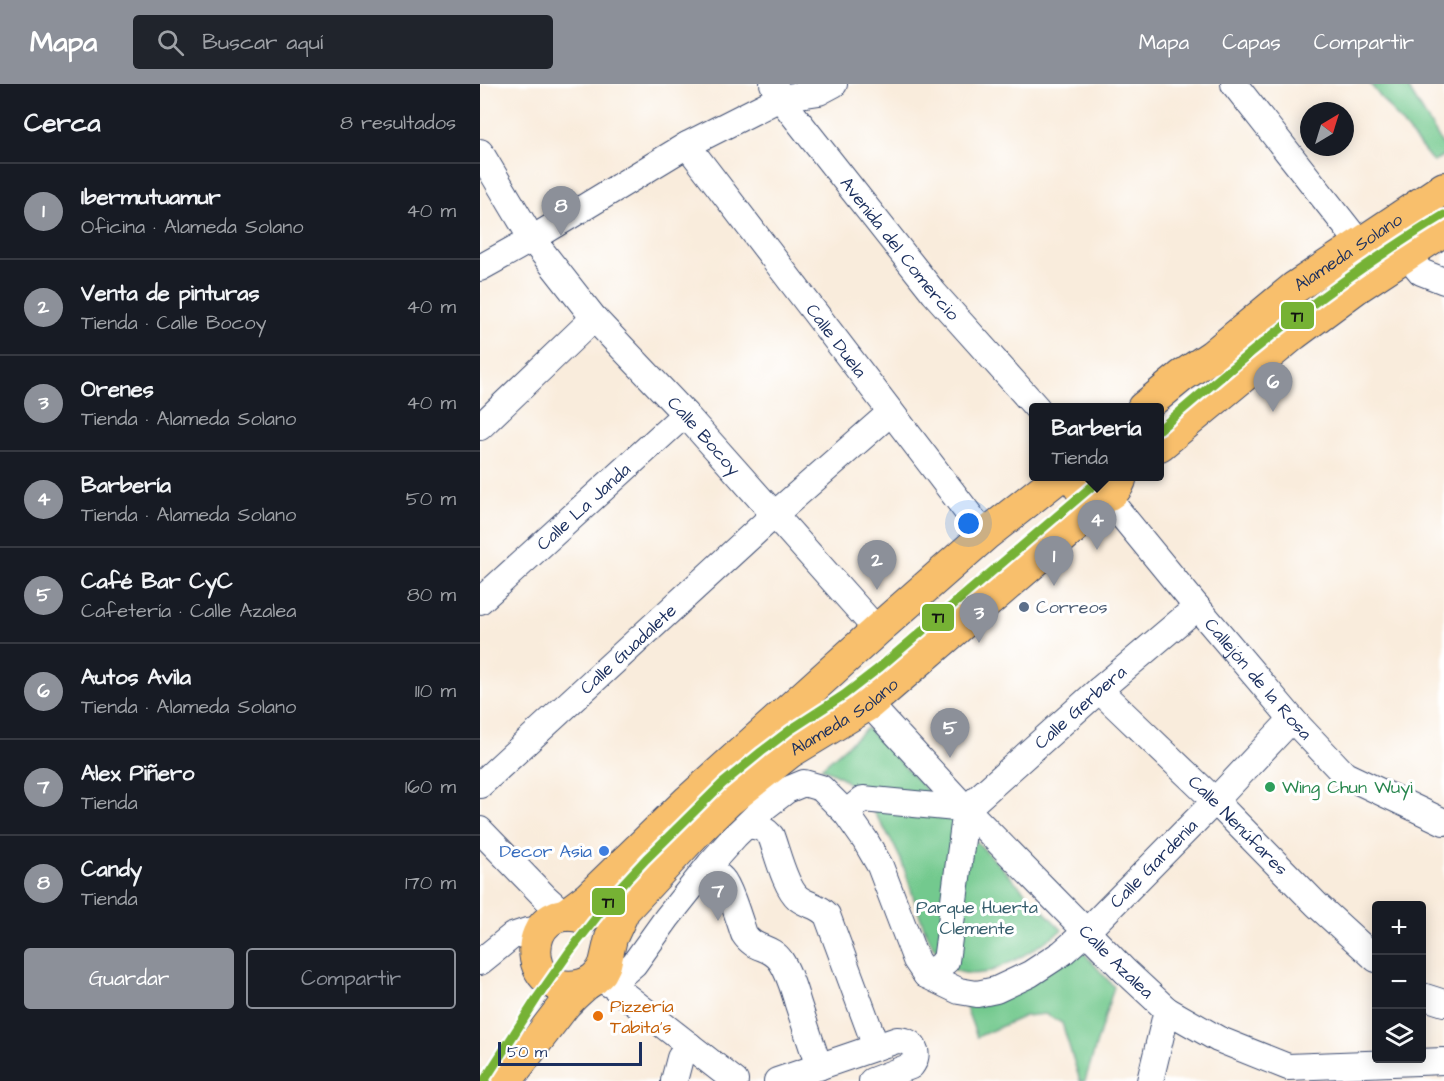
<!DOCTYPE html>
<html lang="es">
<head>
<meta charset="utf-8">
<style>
	body { margin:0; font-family:"Architects Daughter",sans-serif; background:#20242c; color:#f1f3f6 }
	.controls { position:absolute; right:18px; bottom:18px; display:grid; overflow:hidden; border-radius:6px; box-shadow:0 3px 15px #0003 }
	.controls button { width:54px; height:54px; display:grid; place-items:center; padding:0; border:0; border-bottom:2px solid #363941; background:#171b24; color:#f1f3f6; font:30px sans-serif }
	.compass { position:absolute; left:820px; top:18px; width:54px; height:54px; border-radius:50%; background:#171b24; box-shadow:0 3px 15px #0003; rotate:38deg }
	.scale { position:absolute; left:18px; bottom:15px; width:144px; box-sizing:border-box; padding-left:6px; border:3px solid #1b2f5e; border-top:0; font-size:16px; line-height:21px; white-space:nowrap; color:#1b2f5e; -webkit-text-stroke:4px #fff; paint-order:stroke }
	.you { position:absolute; left:489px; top:440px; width:21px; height:21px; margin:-15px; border:4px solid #fff; border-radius:50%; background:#1a73e8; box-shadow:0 0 0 9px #1a73e833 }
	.badge { display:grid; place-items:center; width:39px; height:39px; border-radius:50%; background:#8c9099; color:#fff; font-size:20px; font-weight:700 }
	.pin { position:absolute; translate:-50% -50px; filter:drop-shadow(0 2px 3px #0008) }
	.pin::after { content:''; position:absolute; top:32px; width:21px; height:18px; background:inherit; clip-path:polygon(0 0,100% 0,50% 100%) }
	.popup { position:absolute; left:549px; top:319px; width:135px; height:78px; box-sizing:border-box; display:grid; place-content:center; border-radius:6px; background:#171b24; filter:drop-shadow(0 2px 4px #0005); font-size:20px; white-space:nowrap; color:#9ea1a6 }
	.popup b { font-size:22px; color:#f1f3f6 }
	.popup::after { content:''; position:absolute; left:50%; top:100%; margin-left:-12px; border:12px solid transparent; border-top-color:#171b24 }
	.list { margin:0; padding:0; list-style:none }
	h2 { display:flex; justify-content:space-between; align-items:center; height:78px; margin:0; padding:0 24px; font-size:26px }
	h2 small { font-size:20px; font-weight:400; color:#9ea1a6 }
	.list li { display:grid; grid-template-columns:39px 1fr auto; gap:18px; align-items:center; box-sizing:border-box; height:96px; padding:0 24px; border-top:2px solid #363941 }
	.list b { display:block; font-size:22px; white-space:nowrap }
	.list p { margin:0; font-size:20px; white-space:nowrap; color:#9ea1a6 }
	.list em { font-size:20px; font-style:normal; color:#9ea1a6 }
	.actions { display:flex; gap:12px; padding:18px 24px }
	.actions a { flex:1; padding:14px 0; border:2px solid #8c9099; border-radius:6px; text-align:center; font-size:21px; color:#8c9099 }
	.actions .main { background:#8c9099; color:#fff }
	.icon { flex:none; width:33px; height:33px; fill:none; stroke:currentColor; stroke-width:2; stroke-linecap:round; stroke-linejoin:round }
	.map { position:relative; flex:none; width:964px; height:997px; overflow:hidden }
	header { display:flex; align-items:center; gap:36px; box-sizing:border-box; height:84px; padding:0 30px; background:#8c9099; color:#fff }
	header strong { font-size:28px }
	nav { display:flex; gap:33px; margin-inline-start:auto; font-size:21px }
	.search { width:420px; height:54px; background:#20242c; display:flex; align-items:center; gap:15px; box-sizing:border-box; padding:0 21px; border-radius:6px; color:#9ea1a6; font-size:22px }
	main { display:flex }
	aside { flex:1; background:#171b24 }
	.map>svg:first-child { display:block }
	.green { fill:#73c98e; stroke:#477c76; stroke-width:1.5 }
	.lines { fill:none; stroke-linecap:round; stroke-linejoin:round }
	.minor-casing { stroke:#3c4b71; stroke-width:28 }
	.major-casing { stroke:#3c4b71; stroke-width:34 }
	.minor { stroke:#fff; stroke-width:26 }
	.major { stroke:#f8bf6c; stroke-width:32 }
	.rail-1-casing { stroke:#fff; stroke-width:14 }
	.rail-1 { stroke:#76b234; stroke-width:9 }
	.service-dot { fill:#5c6f8a; stroke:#fff; stroke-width:2 }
	.leisure-dot { fill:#2e9e5b; stroke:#fff; stroke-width:2 }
	.shop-dot { fill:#3f7fe0; stroke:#fff; stroke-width:2 }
	.food-dot { fill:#e8710a; stroke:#fff; stroke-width:2 }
	.labels { text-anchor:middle; stroke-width:6; stroke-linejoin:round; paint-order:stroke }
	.street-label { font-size:18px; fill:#1b2f5e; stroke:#fff }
	.service-label { font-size:18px; fill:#4e5e75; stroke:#fff; text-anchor:start }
	.leisure-label { font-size:18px; fill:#27864d; stroke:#fff; text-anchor:start }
	.shop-label { font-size:18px; fill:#366cbe; stroke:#fff; text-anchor:end }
	.park-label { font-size:18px; fill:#355d6c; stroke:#fff }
	.food-label { font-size:18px; fill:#c56008; stroke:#fff; text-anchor:start }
	.line-badge { stroke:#fff; stroke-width:2 }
	.pale-badge-label { font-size:16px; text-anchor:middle; font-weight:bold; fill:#111 }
</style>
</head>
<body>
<header>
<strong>Mapa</strong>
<div class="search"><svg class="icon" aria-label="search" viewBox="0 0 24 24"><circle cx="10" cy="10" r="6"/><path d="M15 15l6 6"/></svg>Buscar aquí</div>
<nav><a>Mapa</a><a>Capas</a><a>Compartir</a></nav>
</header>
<main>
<aside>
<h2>Cerca<small>8 resultados</small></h2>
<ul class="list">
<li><span class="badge">1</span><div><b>Ibermutuamur</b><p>Oficina · Alameda Solano</p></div><em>40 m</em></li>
<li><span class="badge">2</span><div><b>Venta de pinturas</b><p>Tienda · Calle Bocoy</p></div><em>40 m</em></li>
<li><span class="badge">3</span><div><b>Orenes</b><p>Tienda · Alameda Solano</p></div><em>40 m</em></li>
<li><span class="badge">4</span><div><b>Barbería</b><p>Tienda · Alameda Solano</p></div><em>50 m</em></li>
<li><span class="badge">5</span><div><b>Café Bar CyC</b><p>Cafetería · Calle Azalea</p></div><em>80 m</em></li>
<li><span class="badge">6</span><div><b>Autos Avila</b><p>Tienda · Alameda Solano</p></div><em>110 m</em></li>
<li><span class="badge">7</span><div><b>Alex Piñero</b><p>Tienda</p></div><em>160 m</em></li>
<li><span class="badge">8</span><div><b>Candy</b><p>Tienda</p></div><em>170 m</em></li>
</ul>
<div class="actions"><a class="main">Guardar</a><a>Compartir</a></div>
</aside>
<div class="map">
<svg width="964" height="997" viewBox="0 0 964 997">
	<rect width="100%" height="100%" fill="#fff"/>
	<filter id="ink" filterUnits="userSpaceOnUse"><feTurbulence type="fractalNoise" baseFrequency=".0167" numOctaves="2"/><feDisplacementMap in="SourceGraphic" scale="12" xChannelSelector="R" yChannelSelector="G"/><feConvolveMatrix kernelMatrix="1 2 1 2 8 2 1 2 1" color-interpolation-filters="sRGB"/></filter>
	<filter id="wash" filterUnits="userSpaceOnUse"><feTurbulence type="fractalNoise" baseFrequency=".008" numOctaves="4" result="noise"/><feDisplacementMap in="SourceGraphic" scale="24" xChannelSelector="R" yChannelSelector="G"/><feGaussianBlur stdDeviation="1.35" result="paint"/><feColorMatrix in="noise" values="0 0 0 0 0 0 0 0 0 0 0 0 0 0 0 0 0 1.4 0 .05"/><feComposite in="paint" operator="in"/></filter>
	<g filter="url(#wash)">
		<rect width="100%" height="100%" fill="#f9ecdc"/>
		<path class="green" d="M890,0H926L964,63V71L953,78Z
			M387,644L582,846C562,860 542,874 520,883C514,886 508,889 502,889C495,890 487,890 480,888C446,878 433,803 420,774C409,749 381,704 357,691C352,688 346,686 341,684Z
			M597,861L634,903L605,997H600L582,939L565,930L545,932L497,953L485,921L510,912Z"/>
	</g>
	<g filter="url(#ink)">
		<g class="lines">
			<g class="minor-casing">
				<g id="minor">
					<path id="s1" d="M293,0L300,14L454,209L557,324"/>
					<path d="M754,0L880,160"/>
					<path id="s2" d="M207,61L505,451"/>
					<path id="s3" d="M0,68L52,155L114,234L205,330L397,546"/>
					<path d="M926,170L941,188L964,197"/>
					<path d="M0,184L52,155L207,61L300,14L339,8L354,0"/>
					<path d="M0,343L114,234"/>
					<path id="s4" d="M626,412L717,523L812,635L865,691L964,738"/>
					<path id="s5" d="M0,517L205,330"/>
					<path id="s6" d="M619,606L735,717L837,821L896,875"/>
					<path id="s7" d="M389,620L486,725L645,887L687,926L738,955L808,983L964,977"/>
					<path id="s8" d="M0,701L295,430L410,329"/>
					<path id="s9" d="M486,725L619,606L717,523"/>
					<path d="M366,729L383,715L486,725L466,877L446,891"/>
					<path d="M266,742C277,741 284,744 291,752C297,768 305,803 318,814C328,822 337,820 347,831L396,963"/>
					<path d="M0,746L66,814L85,831"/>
					<path d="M224,789C231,789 237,789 242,795C249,802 260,838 264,850C275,867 290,861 301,877C309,889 314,906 318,920C325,941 332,962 339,983"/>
					<path d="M0,878L32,852L47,847L61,845"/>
					<path d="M114,895L124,897L133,902L255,997"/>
					<path id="s10" d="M124,897H131L138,894L154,880L187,834L230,780L255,752L285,723L307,706L324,699L341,704L366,729L385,756L400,782L436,876L446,891L479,907L497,910L516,906L550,890L582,869L607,847L735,717L812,635"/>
					<path d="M942,912L964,919"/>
					<path d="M194,997L200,974L209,961"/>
					<path d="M297,997L417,956C434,956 441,969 431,982L392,997"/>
					<path d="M670,997L687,926"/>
				</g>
			</g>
			<g class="major-casing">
				<g id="major">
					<path id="s11" d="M663,324L702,292L732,272L814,204L964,104"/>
					<path d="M680,361L814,250L876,204L964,146"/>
					<path d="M595,392C600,420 636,420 641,392"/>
					<path d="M85,831L109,813L209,716L397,546L505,451L580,392"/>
					<path d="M105,834C40,811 37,921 106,900"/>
					<path id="s12" d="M26,997L85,920L94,911L106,900L114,895L121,888L125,880L131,854L144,826L220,744L248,717L310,668L389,620L598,440L615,424L623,413"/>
				</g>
			</g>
			<use href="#minor" class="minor"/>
			<use href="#major" class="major"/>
			<g class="rail-1-casing">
				<path id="rail-1" d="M680,345C770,267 862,192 964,131
					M4,997L57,914L90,867L140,803L166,775L242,700L281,668L310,646L364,611L399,584L624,392"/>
			</g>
			<use href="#rail-1" class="rail-1"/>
		</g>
	</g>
	<circle class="service-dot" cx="544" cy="523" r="6"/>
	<circle class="leisure-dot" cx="790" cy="703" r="6"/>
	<circle class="shop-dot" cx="124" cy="767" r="6"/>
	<circle class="food-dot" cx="118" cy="932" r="6"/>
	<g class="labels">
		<g class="street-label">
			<text dy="6" stroke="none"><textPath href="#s1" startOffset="208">Avenida del Comercio</textPath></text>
			<text dy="6" stroke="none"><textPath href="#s11" startOffset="258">Alameda Solano</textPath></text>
			<text dy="6" stroke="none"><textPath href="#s2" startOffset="246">Calle Duela</textPath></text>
			<text dy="6" stroke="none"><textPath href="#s3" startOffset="363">Calle Bocoy</textPath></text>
			<text dy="6" stroke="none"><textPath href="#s5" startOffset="140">Calle La Janda</textPath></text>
			<text dy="6" stroke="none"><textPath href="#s8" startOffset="201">Calle Guadalete</textPath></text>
			<text dy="6" stroke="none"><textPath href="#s4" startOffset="238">Callejón de la Rosa</textPath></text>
			<text dy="6" stroke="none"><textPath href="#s9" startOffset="153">Calle Gerbera</textPath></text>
			<text dy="6" stroke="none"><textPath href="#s12" startOffset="506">Alameda Solano</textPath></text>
			<text dy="6" stroke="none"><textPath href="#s6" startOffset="194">Calle Nenúfares</textPath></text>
			<text dy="6" stroke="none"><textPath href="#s10" startOffset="800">Calle Gardenia</textPath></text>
			<text dy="6" stroke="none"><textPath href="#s7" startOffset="357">Calle Azalea</textPath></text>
		</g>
		<g class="service-label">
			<text x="556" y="529">Correos</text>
		</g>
		<g class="leisure-label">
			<text x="802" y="709">Wing Chun Wuyi</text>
		</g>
		<g class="shop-label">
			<text x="112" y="773">Decor Asia</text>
		</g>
		<g class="park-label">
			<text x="497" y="829">Parque Huerta<tspan x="497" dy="21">Clemente</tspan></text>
		</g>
		<g class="food-label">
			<text x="130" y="928">Pizzería<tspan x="130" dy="21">Tabita's</tspan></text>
		</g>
	</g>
	<g class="line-badge">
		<rect x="800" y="217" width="35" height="29" rx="6" fill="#76b234"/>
		<rect x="441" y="519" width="34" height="29" rx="6" fill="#76b234"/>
		<rect x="111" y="803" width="35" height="29" rx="6" fill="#76b234"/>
	</g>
	<g class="pale-badge-label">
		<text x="817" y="238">T1</text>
		<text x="458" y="539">T1</text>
		<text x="128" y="824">T1</text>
	</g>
</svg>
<div class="controls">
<button>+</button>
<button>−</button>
<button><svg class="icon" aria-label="layers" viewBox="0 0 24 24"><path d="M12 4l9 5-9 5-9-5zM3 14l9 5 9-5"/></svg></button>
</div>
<svg class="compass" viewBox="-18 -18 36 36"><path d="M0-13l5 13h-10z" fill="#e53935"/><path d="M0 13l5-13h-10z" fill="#9ea1a6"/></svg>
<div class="scale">50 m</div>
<div class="you"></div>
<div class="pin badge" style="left:574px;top:502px">1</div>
<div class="pin badge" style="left:397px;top:506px">2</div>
<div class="pin badge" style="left:499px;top:559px">3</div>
<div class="pin badge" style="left:617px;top:466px">4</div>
<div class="popup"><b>Barbería</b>Tienda</div>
<div class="pin badge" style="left:470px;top:674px">5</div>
<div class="pin badge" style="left:793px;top:328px">6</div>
<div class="pin badge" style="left:238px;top:837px">7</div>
<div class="pin badge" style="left:81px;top:152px">8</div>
</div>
</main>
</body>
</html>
